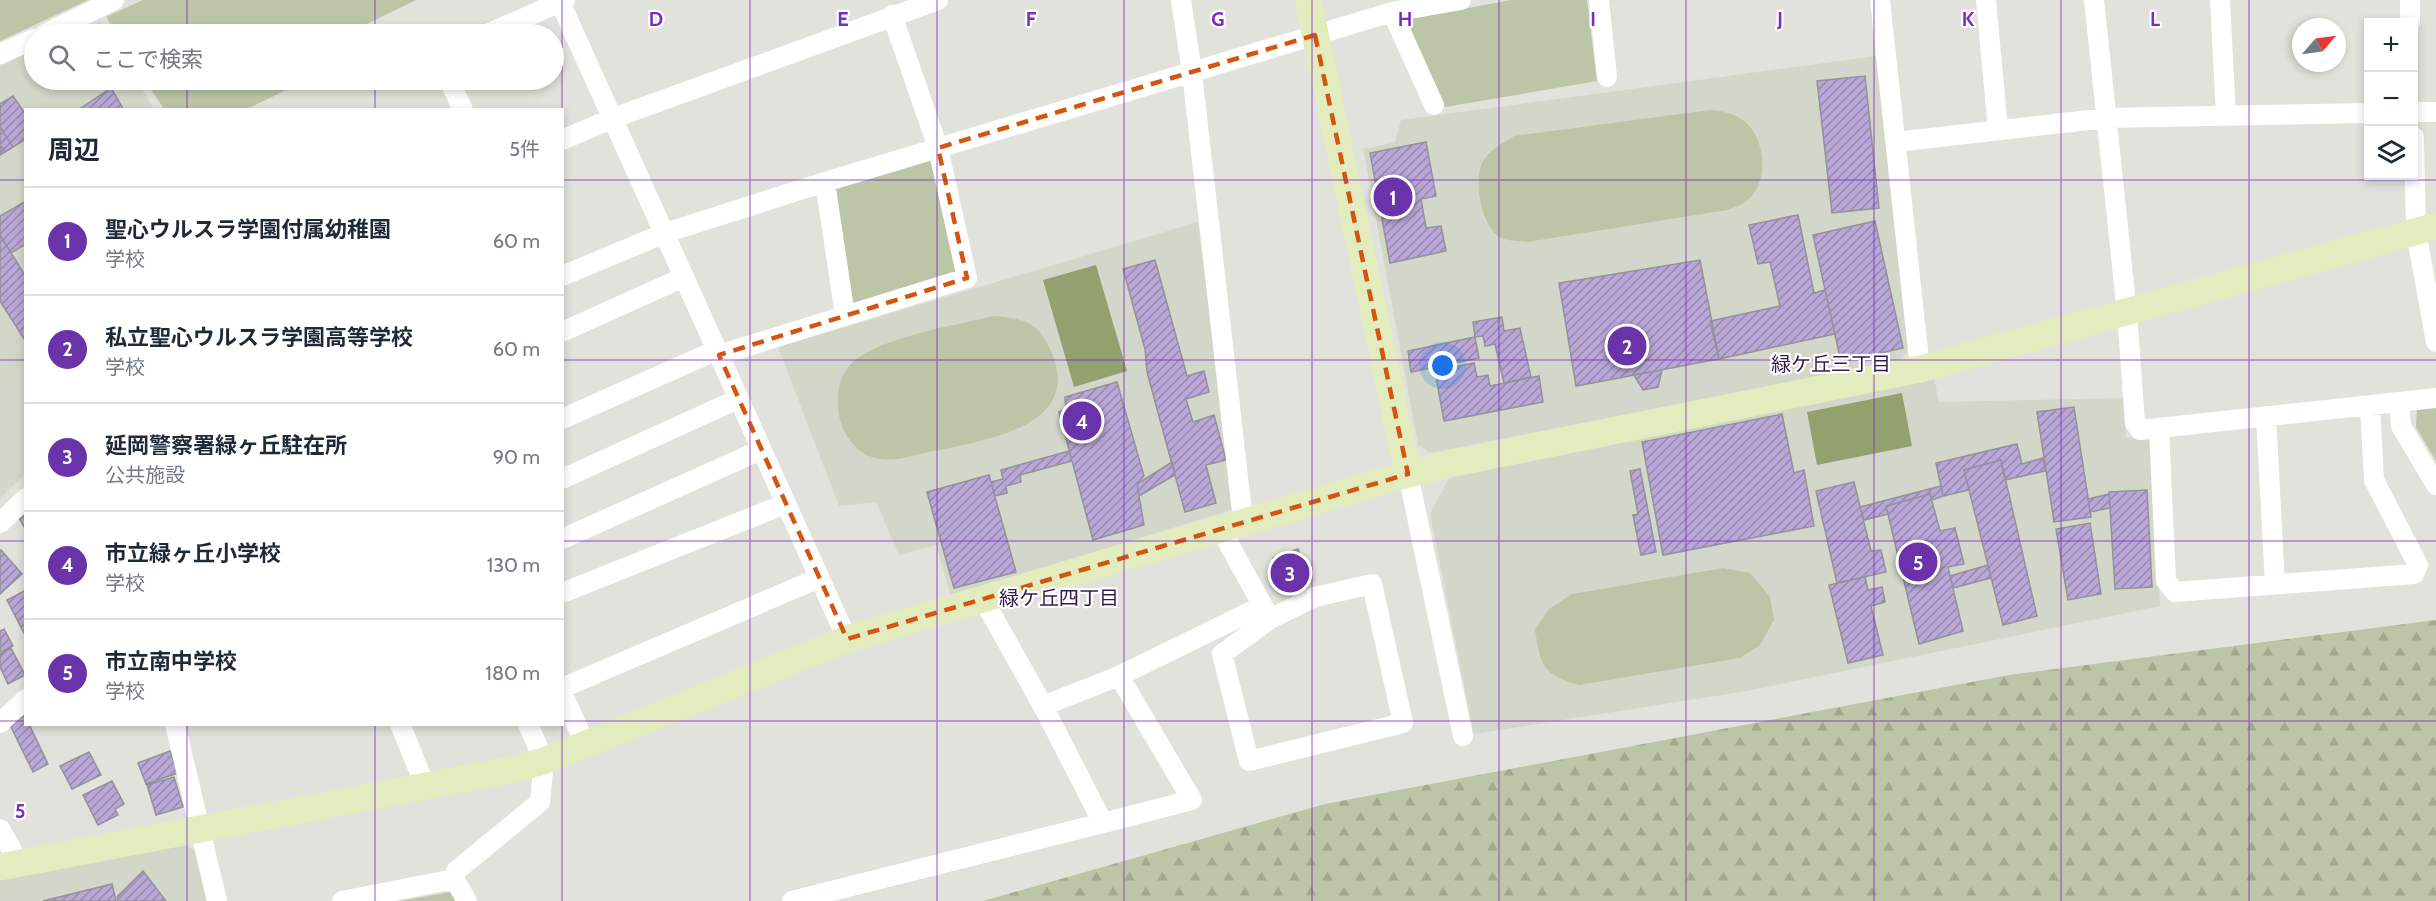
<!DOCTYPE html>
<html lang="ja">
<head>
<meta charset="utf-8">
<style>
	body { margin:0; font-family:Cabin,"Noto Sans JP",sans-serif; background:#f6f6f7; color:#1f2937 }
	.controls { position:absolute; right:18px; top:18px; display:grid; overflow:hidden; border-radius:0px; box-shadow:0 3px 9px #0003 }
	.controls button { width:54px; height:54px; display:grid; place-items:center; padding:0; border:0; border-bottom:2px solid #e0e1e3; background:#fff; color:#1f2937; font:30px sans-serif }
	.compass { position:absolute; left:2292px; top:18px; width:54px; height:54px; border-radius:50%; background:#fff; box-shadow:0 3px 9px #0003; rotate:62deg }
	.you { position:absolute; left:1443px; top:366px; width:21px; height:21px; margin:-15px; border:4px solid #fff; border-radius:50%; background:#1a73e8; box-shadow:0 0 0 9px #1a73e833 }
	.badge { display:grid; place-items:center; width:39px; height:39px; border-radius:50%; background:#6a33a9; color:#fff; font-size:20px; font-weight:700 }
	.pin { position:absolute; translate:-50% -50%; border:3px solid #fff; box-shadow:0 2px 6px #0006 }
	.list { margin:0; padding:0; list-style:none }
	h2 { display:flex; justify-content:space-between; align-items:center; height:78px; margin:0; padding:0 24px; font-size:26px }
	h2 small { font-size:20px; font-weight:400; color:#747a83 }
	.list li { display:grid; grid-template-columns:39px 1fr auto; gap:18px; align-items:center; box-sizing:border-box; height:108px; padding:0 24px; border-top:2px solid #e0e1e3 }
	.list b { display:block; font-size:22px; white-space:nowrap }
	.list p { margin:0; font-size:20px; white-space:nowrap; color:#747a83 }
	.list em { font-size:20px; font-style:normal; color:#747a83 }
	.icon { flex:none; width:33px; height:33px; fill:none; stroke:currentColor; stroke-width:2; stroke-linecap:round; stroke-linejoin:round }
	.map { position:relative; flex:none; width:2436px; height:901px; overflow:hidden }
	.search { position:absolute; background:#fff; box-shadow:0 3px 9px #0003; left:24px; top:24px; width:540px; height:66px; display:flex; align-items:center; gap:15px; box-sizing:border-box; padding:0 21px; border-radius:33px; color:#747a83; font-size:22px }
	.panel { position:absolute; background:#fff; box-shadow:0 3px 9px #0003; left:24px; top:108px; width:540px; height:618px; border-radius:0px }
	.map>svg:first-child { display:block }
	.built { fill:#d3d7c9 }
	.forest { fill:url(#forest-firs) }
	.green { fill:#bcc5a5 }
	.water { fill:#93a16f }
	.building { fill:url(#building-hatch); stroke:#949299; stroke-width:1.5 }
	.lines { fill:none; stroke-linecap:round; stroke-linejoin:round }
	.street { stroke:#fff; stroke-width:20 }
	.secondary { stroke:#e3ecbe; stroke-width:27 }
	.marked { fill:none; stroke:#d5540f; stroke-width:4.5; stroke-dasharray:12 8; stroke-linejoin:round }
	.grid { fill:none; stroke:#7b2cbf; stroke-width:1.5; stroke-opacity:0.55 }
	.labels { text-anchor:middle; stroke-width:4.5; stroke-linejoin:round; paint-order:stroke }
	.neighbourhood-label { font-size:20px; fill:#331952; stroke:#fff }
	.grid-label { font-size:20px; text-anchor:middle; font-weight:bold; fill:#7b2cbf; stroke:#fff; stroke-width:4.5; stroke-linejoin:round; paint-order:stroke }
</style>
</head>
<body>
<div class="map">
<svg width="2436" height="901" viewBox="0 0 2436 901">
	<defs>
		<pattern id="forest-firs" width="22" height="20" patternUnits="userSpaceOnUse" patternTransform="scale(1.5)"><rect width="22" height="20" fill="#bcc5a5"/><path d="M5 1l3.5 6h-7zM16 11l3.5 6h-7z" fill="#a2a98e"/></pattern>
		<pattern id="building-hatch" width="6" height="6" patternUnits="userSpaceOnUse" patternTransform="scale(1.5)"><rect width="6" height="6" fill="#b8a7d7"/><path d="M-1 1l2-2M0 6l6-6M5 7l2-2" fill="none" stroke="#9688ae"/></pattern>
	</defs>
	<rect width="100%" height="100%" fill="#e0e2db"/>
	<path class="built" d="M100,22L108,34H67Z
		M34,49V80H136L154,109L26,110L25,474L0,499V66Z
		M1877,56L1909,349L1901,360L1430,453L1418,444L1363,149L1395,142L1401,120Z
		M1198,222L1234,509L951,596L936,545L899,555L876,502L839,506L778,347Z
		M1934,378L1939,402L2123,398L2126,438L2152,437L2160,606L1747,691L1474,734L1430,514L1450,476Z
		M183,844L196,851L208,901H0V879Z"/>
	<path class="forest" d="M2436,620V901H983L1325,804L2009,675Z"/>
	<path class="green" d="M0,0H88L0,41Z
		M143,0H416L346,34H117L106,17Z
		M1511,0H1587L1597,81L1445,107L1405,20Z
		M145,80H307L247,109H164Z
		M1710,110C1723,111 1733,113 1744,121C1767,139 1770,186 1744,203C1739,206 1732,208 1727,210L1527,242C1520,241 1511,241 1504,239C1482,232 1473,182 1482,163C1488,151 1503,143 1514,136Z
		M932,156L957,271L849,305L831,187Z
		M994,316C1025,319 1038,321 1051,351C1087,433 969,442 916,455C900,459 888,462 872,457C837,445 827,391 850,365C875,338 957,325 994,316Z
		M2436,407V461L2416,427L2417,408Z
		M1723,568L1750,573L1770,597L1774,620L1760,645L1740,658L1579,685C1542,674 1541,667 1535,630L1549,609L1572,594Z
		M451,892L457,901H400Z"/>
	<path class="water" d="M1096,265L1127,371L1074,387L1043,280Z
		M1902,393L1912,446L1817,465L1807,412Z"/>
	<path class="building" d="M1865,76L1879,208L1832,213L1817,81Z
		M111,88L124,110H82L81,108Z
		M13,96L26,115V139L0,155V104Z
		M0,127L13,147L5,152L0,145Z
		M1426,142L1436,196L1421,199L1426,228L1441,226L1446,251L1390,263L1370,153Z
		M26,201V244L11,253L0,235V216Z
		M1798,215L1814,293L1825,290L1835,334L1719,359L1710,321L1780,306L1770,262L1758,264L1749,225Z
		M1875,221L1903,348L1841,362L1813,235Z
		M0,235L26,277V342L0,301Z
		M1155,260L1187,376L1204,371L1209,392L1186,399L1193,422L1214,415L1226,460L1206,465L1216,503L1185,512L1147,372L1145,349L1123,269Z
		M1700,260L1719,359L1576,386L1559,283Z
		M1502,317L1504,331L1520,328L1531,377L1504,383L1495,344L1485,346L1483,336L1475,337L1473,322Z
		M1475,337L1479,358L1411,372L1408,351Z
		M1474,363L1477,377L1488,375L1490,386L1539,376L1543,402L1444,421L1435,371Z
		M1662,370L1658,387L1643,390L1634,375Z
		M1117,382L1144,476L1137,484L1144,525L1093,540L1059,412L1066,409L1065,397Z
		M2074,407L2091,517L2054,522L2037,412Z
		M1782,414L1794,473L1804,470L1814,526L1663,555L1642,442Z
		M2017,444L2022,464L2043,458L2045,471L2005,480L2001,460L1964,470L1969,490L1943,496L1936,463Z
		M1069,451L1072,461L1020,475L1021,482L1006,486L1007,493L995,496L991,482L1003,479L1001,470Z
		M2001,460L2037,616L2003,625L1964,470Z
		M1172,462L1175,475L1139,496L1137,484Z
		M1640,469L1656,552L1641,555L1633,515L1638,514L1630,471Z
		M989,475L1016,572L954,588L927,492Z
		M1854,482L1871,551L1881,550L1886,572L1837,583L1816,491Z
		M1941,486L1943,496L1932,500L1930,494L1886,506L1888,514L1864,520L1860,507Z
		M2147,490L2152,587L2115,589L2109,492Z
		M1930,494L1940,531L1955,528L1964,564L1948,567L1963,631L1919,644L1886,506Z
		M2109,494L2110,508L2090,512L2088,499Z
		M26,507V530L16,513Z
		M2090,523L2101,594L2068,600L2056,529Z
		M1298,549L1310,582L1285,591L1273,558Z
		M1,550L22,574L0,594V551Z
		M1988,565L1991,578L1953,588L1950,576Z
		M1865,577L1868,590L1882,587L1885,602L1871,606L1883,655L1848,663L1829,585Z
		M26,590V637L7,600Z
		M4,629L13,646L0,652V631Z
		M11,648L25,675L8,684L0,667V654Z
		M24,716L26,724H29L48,764L33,772L9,723Z
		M170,751L178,773L146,784L138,763Z
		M89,752L101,775L72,789L60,766Z
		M174,777L183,807L156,815L147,785Z
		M112,781L124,804L115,809L118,815L98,825L83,795Z
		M143,871L166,901H118L117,897Z
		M112,884L116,901H43Z"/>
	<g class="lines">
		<path class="street" d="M1181,0L1192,73L1243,521
			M1599,0L1607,77
			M1880,0L1920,369
			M1986,0L1998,130
			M2094,0L2127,313L2135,423L2140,430L2436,398
			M2220,0L2226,116
			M2410,0V22
			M560,2L847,639
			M1392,12L1434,105
			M45,34L114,0
			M487,34L565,0
			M0,54L34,39
			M449,80L463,110
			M2414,112H2436
			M2414,137L2416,232L2436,342
			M562,140L611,119L938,0
			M1896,142L2106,118L2368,113
			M825,182L845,316
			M562,276L665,233L825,182L1392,12L1461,0
			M562,332L684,277
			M719,355L967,278L938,148L892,15
			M2399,402L2401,426L2436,485
			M2266,416L2275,584
			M562,419L717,350
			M2159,428L2166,581L2175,592L2414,574L2418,565L2374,480L2370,405
			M1408,474L1463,736
			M562,479L738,399
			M0,523L26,498
			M1220,528L1270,619L1315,597L1372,584L1403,723L1249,761L1222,654L1270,619
			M562,539L761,450
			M562,593L785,504
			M562,688L819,578
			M562,693L585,743
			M1043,706L1119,676L1262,606
			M0,723L26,699
			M175,724L217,901
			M400,724L426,788
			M1103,823L1192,800L1119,676
			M0,829L19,863
			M454,879L456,871L540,802L544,761L528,724
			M342,901L454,879L467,901
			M792,901L1103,823L1043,706L983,599"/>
		<path class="secondary" d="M1308,0L1408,474
			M0,867L515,769L544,761L847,639L1408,474L1454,463L1920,369L2436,226"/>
	</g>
	<path class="marked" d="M1315,35L1408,474L847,639L719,355L967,278L938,148Z"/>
	<path class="grid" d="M187,0V34M375,0V34M562,0V110M750,0V901M937,0V901M1124,0V901M1312,0V901M1499,0V901M1686,0V901M1874,0V901M2061,0V901M2249,0V901M187,80V110M375,80V110M0,180H26M562,180H2436M0,360H26M562,360H2436M0,541H26M562,541H2436M0,721H26M562,721H2436M187,724V901M375,724V901M562,724V901"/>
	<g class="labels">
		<g class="neighbourhood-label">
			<text x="1831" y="371">緑ケ丘三丁目</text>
			<text x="1059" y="605">緑ケ丘四丁目</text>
		</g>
	</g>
	<g class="grid-label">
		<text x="656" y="26">D</text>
		<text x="843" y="26">E</text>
		<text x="1031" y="26">F</text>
		<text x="1218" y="26">G</text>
		<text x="1405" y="26">H</text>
		<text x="1593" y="26">I</text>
		<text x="1780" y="26">J</text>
		<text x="1968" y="26">K</text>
		<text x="2155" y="26">L</text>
		<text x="20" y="818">5</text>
	</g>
</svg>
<div class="controls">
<button>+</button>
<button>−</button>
<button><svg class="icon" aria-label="layers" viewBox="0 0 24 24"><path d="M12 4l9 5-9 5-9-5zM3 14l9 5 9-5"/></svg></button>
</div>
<svg class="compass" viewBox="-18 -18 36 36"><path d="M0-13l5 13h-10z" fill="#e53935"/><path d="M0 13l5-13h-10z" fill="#747a83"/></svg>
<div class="you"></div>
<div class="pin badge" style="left:1393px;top:197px">1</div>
<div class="pin badge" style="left:1627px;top:346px">2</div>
<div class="pin badge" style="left:1290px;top:573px">3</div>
<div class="pin badge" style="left:1082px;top:421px">4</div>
<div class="pin badge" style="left:1918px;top:562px">5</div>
<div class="search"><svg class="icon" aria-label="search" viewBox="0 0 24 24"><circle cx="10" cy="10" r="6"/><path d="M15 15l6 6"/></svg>ここで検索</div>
<section class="panel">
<h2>周辺<small>5件</small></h2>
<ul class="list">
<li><span class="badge">1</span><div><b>聖心ウルスラ学園付属幼稚園</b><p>学校</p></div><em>60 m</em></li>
<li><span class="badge">2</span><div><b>私立聖心ウルスラ学園高等学校</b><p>学校</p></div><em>60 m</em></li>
<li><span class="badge">3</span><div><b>延岡警察署緑ヶ丘駐在所</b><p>公共施設</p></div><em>90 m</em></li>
<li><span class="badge">4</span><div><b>市立緑ヶ丘小学校</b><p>学校</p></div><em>130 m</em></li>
<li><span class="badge">5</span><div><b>市立南中学校</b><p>学校</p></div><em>180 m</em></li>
</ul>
</section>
</div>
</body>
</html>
